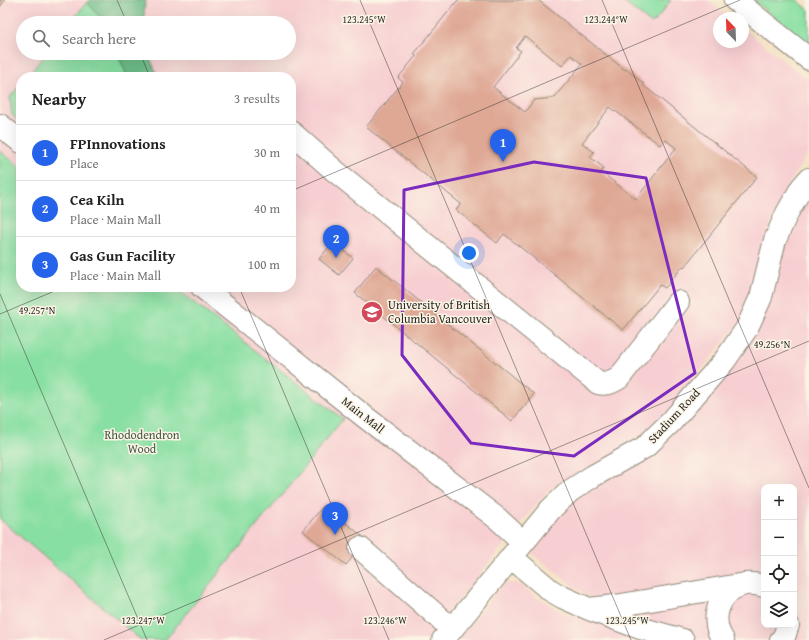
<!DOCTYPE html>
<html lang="en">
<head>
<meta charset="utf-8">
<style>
	body { margin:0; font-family:"Gentium Book Plus",serif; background:#f6f6f6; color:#222 }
	.controls { position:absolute; right:12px; bottom:12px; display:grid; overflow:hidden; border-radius:8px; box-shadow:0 4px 16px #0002 }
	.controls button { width:36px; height:36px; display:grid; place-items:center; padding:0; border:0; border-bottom:1px solid #e0e0e0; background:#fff; color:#222; font:20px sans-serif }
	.compass { position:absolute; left:713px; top:12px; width:36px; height:36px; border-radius:50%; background:#fff; box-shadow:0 4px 16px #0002; rotate:337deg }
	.you { position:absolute; left:469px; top:253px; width:14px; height:14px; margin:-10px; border:3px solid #fff; border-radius:50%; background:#1a73e8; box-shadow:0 0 0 6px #1a73e833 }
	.badge { display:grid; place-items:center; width:26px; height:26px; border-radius:50%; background:#2563eb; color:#fff; font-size:13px; font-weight:700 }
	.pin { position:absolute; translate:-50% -33px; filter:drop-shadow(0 1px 2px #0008) }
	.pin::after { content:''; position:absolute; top:21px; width:14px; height:12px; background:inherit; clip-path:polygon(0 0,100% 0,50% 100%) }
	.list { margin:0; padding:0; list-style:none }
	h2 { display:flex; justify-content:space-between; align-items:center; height:52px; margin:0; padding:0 16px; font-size:17px }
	h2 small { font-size:13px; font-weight:400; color:#767676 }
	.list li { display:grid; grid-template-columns:26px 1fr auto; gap:12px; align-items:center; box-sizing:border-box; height:56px; padding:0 16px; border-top:1px solid #e0e0e0 }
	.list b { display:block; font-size:15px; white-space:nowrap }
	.list p { margin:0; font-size:13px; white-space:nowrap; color:#767676 }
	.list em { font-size:13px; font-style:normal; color:#767676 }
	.icon { flex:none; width:22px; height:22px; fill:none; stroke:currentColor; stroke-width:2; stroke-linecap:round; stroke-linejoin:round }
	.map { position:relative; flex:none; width:809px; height:640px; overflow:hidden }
	.search { position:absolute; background:#fff; box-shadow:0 4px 16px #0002; left:16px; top:16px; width:280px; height:44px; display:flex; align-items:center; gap:10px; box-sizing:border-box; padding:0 14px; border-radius:22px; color:#767676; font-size:15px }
	.panel { position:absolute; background:#fff; box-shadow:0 4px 16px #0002; left:16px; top:72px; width:280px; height:220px; border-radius:16px }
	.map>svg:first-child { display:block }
	.built { fill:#f7cfd2; fill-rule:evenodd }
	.green { fill:#88dfa3; stroke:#5a8567 }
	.forest { fill:#6ebe89; stroke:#4c745a }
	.building { fill:#dfa895; fill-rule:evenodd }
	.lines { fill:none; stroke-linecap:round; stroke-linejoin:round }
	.minor-casing { stroke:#90887a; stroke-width:24 }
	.minor { stroke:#fff; stroke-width:22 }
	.marked { fill:none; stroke:#7b2cbf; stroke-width:3; stroke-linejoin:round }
	.ticks { fill:none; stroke:#2b2b2b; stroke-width:1; stroke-opacity:0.45 }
	.labels { text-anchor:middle; stroke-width:3; stroke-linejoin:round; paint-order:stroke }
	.poi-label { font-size:12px; fill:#2b2b2b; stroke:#fcf5e5; text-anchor:start }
	.street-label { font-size:12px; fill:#2b2b2b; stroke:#fcf5e5 }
	.park-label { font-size:12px; fill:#425849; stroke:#fcf5e5 }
	.ticks-label { font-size:10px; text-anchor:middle; fill:#2b2b2b; stroke:#fcf5e5; stroke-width:3; stroke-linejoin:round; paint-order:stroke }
</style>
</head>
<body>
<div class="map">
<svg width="809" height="640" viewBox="0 0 809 640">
	<rect width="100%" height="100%" fill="#fcf5e5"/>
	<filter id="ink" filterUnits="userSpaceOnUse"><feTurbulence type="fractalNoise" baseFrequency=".025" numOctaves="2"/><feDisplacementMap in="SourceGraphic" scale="8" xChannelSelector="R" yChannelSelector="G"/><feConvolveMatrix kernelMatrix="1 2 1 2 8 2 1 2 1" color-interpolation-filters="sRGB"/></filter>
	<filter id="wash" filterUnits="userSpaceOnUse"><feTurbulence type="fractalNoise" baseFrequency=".012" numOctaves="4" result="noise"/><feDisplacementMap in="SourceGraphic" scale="16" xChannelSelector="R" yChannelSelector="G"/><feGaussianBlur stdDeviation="0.9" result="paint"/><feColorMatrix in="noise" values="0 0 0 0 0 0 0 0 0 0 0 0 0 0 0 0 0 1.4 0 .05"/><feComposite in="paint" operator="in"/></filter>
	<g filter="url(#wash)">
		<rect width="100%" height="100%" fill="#f4e4c8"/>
		<path class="built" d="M0,0H707L730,18H719V42H743V28L809,81V151L787,187L777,207L768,231L756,283L738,322L700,372L668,411L645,434L627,447L552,487L544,495L513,533L426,640H0ZM23,23H289V53H23ZM21,77H291V287H21Z
			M809,199V640H458L502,585L506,583H517L524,587L535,596L550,605L564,613L585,619L592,598L586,596L532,553L531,550L569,504L667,439L782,249L796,219ZM764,487H794V625H764Z"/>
		<path class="green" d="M621,0H671L660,15L652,24Z
			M753,0H797L809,10V45Z
			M87,2L105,23H70Z
			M46,53H118L122,64L128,77H27Z
			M21,84V122L12,115L10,97Z
			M0,151L21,168V287H174L343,419L165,640H141L0,519Z"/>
		<path class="forest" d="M89,0H147L145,2L144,16L145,23H105L87,2Z
			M118,53H149L150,58L158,77H128L122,64Z"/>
		<g id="blocks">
			<path class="building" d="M0,0H5L0,7Z
				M458,0H538L625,70L626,69L644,84L643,85L757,177L684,267L683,266L665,288L660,285L623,330L504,234L497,243L456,210L461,204L366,127L403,82L398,78L416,56L414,54ZM525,36L562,66L571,55L582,64L554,98L534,100L525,112L493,87L521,51L516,48ZM610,107L660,145L665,139L676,148L636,199L601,172L604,168L590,157L594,152L582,143Z
				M333,242L353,258L339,275L319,259Z
				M376,266L534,394L512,421L355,293Z
				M324,505L367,540L346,565L303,531Z"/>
		</g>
	</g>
	<g filter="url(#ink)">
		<use href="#blocks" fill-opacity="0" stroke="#90887a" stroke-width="1"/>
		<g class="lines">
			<g class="minor-casing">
				<path id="minor" d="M735,0L809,59
					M0,125L21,142
					M291,132L335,171L598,383C606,385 612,383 619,378L678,302
					M202,287L365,417L498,519L523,542
					M360,548L452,629
					M511,557L550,590L562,597L589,609
					M443,640L551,509L570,491L593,476L645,447L671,422L725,360L747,328L761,297L775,240L787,213L802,187L809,179
					M683,640L640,628L589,609L615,606L745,584
					M723,640C712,623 715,603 731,590C735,587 741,585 745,584C752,583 758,584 764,586
					M781,640L784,637L788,625"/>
			</g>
			<use href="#minor" class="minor"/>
		</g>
	</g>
	<path class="marked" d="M534,162L646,178L695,373L574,456L471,443L402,355L404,190Z"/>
	<path class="ticks" d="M117,0L127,23M360,0L631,640M602,0L809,488M140,53L150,77M291,191L740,0M239,287L389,640M0,294L147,640M0,314L64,287M104,640L809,341"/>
	<defs>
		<g id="university-disc" transform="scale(1.15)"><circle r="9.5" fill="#d1495b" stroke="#fcf5e5"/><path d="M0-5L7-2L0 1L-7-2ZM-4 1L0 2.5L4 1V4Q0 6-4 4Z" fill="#fff"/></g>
	</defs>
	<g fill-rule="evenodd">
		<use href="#university-disc" x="372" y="312"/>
	</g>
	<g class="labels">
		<g class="poi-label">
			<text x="388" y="309">University of British<tspan x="388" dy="14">Columbia Vancouver</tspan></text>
		</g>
		<g class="street-label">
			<text transform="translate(363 415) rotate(38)" y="4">Main Mall</text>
			<text transform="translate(674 416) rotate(-47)" y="4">Stadium Road</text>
		</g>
		<g class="park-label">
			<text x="142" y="439">Rhododendron<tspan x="142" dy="14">Wood</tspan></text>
		</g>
	</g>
	<g class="ticks-label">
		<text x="364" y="23">123.245°W</text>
		<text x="606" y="23">123.244°W</text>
		<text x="37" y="314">49.257°N</text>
		<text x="772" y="348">49.256°N</text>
		<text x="143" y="624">123.247°W</text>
		<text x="385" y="624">123.246°W</text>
		<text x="627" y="624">123.245°W</text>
	</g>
</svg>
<div class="controls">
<button>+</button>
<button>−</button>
<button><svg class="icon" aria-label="locate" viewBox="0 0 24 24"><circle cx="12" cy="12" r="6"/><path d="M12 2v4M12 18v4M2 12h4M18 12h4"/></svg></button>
<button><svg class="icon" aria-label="layers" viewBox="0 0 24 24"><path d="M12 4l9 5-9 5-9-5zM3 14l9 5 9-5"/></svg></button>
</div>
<svg class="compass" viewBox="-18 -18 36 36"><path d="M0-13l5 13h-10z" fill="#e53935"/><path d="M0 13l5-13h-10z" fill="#767676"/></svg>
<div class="you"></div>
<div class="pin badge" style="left:503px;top:162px">1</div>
<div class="pin badge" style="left:336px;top:258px">2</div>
<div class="pin badge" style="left:335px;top:535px">3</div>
<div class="search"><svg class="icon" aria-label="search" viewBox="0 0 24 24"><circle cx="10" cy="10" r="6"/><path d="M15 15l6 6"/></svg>Search here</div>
<section class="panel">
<h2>Nearby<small>3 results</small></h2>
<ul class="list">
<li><span class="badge">1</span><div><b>FPInnovations</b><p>Place</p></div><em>30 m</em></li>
<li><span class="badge">2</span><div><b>Cea Kiln</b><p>Place · Main Mall</p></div><em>40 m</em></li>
<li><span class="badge">3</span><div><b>Gas Gun Facility</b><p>Place · Main Mall</p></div><em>100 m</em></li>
</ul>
</section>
</div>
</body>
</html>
